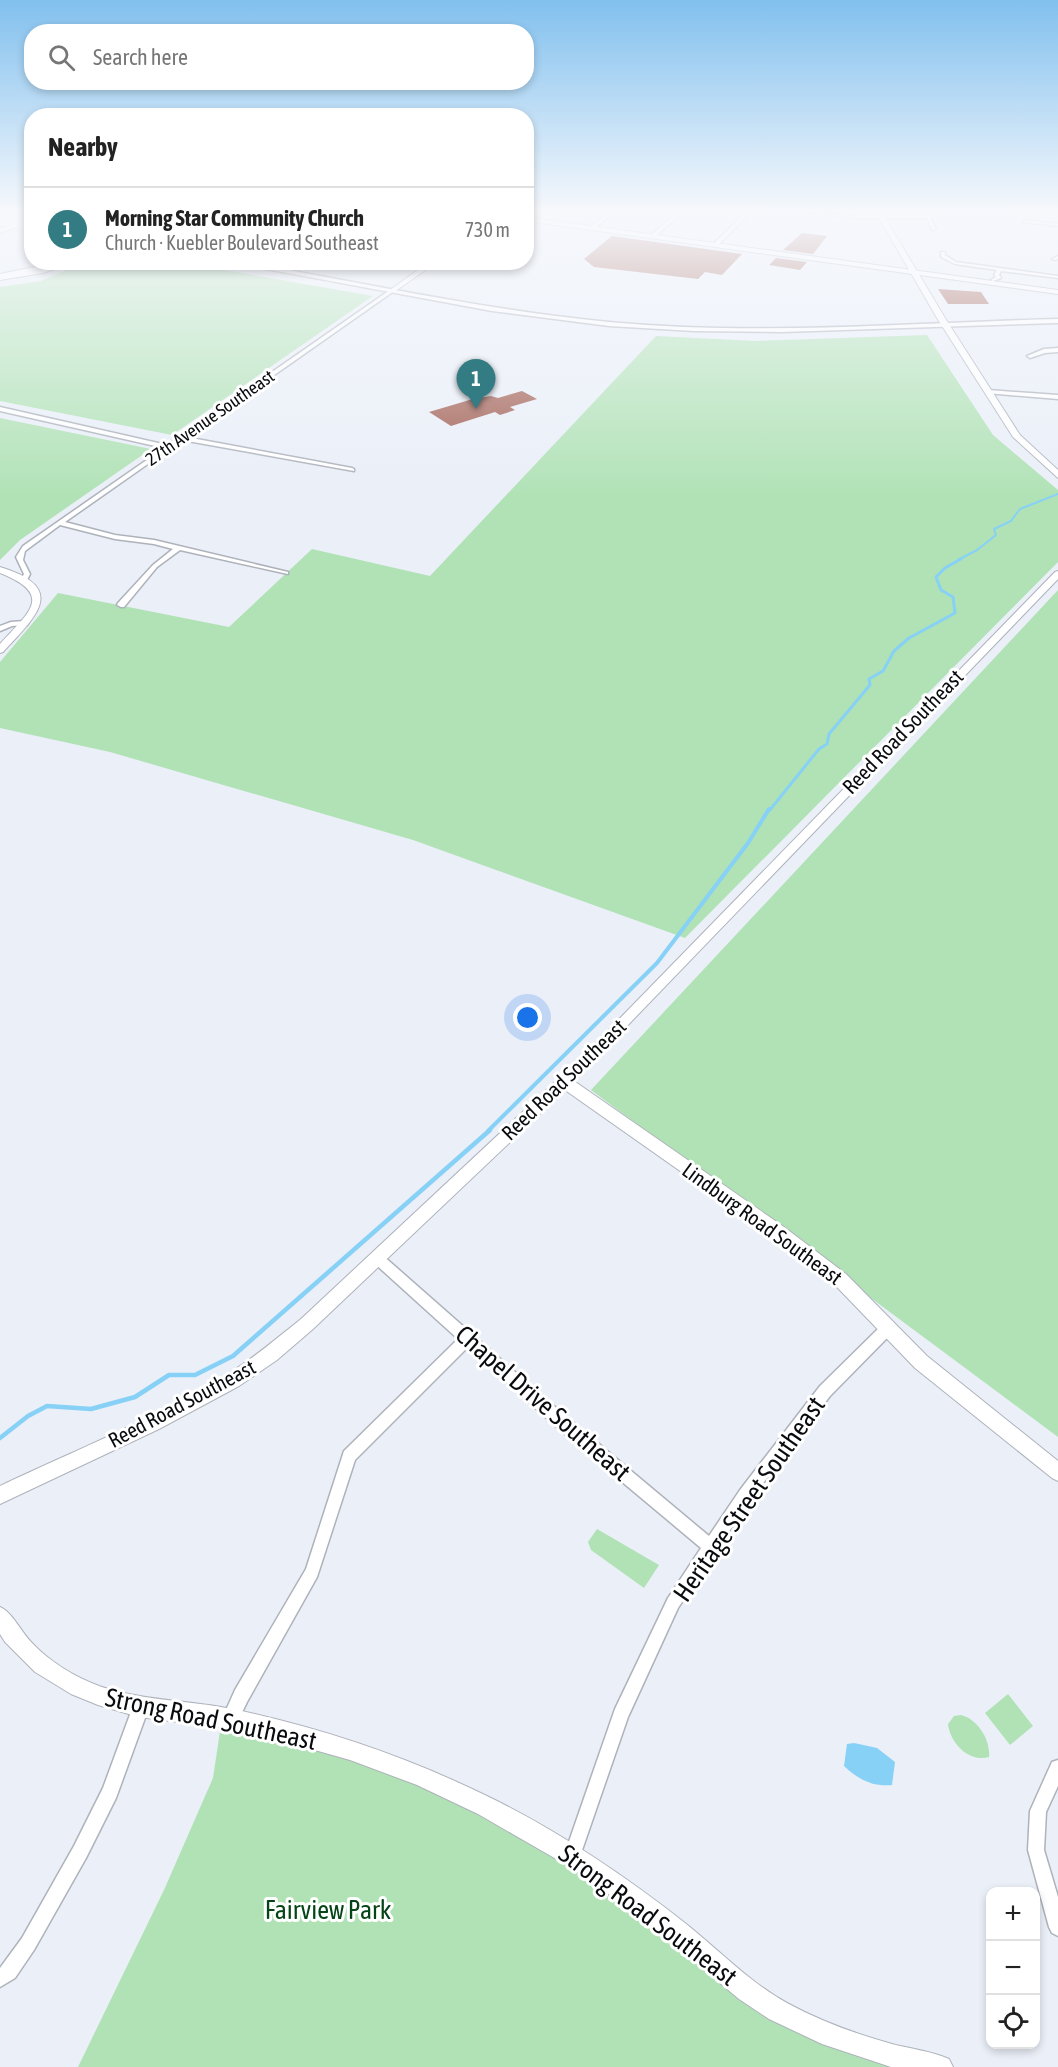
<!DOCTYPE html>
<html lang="en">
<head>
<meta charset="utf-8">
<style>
	body { margin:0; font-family:"Asap Condensed",sans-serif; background:#f6f6f6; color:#222 }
	.controls { position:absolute; right:18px; bottom:18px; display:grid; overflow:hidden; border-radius:12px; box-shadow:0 3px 9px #0003 }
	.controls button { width:54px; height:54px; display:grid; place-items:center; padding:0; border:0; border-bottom:2px solid #e0e0e0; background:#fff; color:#222; font:30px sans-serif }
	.you { position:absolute; left:528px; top:1018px; width:21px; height:21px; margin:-15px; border:4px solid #fff; border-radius:50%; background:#1a73e8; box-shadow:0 0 0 9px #1a73e833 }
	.badge { display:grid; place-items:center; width:39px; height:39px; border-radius:50%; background:#347c83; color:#fff; font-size:20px; font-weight:700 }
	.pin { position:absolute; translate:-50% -50px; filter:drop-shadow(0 2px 3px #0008) }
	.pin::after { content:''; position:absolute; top:32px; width:21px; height:18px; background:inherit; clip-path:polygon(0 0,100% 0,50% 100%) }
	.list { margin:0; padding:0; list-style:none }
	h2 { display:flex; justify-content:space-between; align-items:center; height:78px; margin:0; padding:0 24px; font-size:26px }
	h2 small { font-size:20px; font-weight:400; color:#767676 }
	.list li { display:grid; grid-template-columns:39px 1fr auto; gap:18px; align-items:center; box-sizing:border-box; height:84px; padding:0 24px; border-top:2px solid #e0e0e0 }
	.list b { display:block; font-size:22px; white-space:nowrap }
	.list p { margin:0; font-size:20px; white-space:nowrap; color:#767676 }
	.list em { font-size:20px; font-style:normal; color:#767676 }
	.icon { flex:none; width:33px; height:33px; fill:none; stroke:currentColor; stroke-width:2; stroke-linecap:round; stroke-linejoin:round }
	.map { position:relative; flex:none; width:1058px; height:2067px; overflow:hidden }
	.search { position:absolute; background:#fff; box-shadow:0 3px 9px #0003; left:24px; top:24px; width:510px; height:66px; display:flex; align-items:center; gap:15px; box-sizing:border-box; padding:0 21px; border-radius:24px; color:#767676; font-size:22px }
	.panel { position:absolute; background:#fff; box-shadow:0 3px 9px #0003; left:24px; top:108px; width:510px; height:162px; border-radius:24px }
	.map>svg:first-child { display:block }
	.green { fill:#b0e2b5 }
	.water { fill:#87d1f6 }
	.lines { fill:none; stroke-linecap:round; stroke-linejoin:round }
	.stream-far3 { stroke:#87d1f6; stroke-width:2 }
	.stream-far2 { stroke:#87d1f6; stroke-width:3 }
	.stream-far1 { stroke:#87d1f6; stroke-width:4 }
	.stream { stroke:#87d1f6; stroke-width:4.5 }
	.building { fill:#a05d50 }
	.minor-casing { stroke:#aeb2bb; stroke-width:3 }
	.tertiary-casing { stroke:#aeb2bb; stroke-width:2 }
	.secondary-casing { stroke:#aeb2bb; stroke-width:2 }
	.primary-casing { stroke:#aeb2bb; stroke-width:3 }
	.motorway-casing { stroke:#aeb2bb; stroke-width:2 }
	.minor { fill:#fff; fill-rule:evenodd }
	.tertiary { fill:#fff; fill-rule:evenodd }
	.secondary { fill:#fff; fill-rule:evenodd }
	.primary { fill:#fff; fill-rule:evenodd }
	.motorway { fill:#fff; fill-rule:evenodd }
	.primary-bridge-casing { stroke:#aeb2bb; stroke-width:8; stroke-linecap:butt }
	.primary-bridge { stroke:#fff; stroke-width:8 }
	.labels { text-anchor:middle; stroke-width:6; stroke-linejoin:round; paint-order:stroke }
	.far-street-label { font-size:18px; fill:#0a0b0e; stroke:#fff }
	.street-label { font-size:21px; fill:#0a0b0e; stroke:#fff }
	.near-street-label { font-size:26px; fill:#0a0b0e; stroke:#fff }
	.near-park-label { font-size:26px; fill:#044416; stroke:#fff }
</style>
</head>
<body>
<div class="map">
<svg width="1058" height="2067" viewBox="0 0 1058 2067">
	<rect width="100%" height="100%" fill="#eaeff8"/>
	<path class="green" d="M83,263H184L373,296L172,435L0,401V287L41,281Z
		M927,335L993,435L1058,490V562L685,938L413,840L110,752L0,728V662L58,593L229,627L312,549L430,576L656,336L755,341Z
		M0,418L151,449L20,540L0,560Z
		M1058,590V1437L591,1090Z
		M597,1529L659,1565L644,1588L591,1550L588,1542Z
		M1008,1694L1033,1726L1010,1745L985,1713Z
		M961,1715C978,1719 991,1741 989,1757C969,1763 950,1743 948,1724L954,1716Z
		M222,1718L301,1735L545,1839L757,1998L941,2067H78L164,1890L213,1778Z"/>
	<path class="water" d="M854,1743L877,1748L895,1762L892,1785C872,1787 858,1779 844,1766L847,1744Z"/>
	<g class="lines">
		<path class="stream-far3" d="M958,560L977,550L996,535L994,529L1011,521L1020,509L1058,494"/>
		<path class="stream-far2" d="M769,811L819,749L827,744L829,734L870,685L869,679L883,671L894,651L909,638L955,613L953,597L941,590L936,577L945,568L961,559"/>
		<path class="stream-far1" d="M488,1131L657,963L748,843L769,809"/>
		<path class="stream" d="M0,1438L28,1416L47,1406L91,1409L135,1397L169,1375H195L233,1356L490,1130"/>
	</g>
	<path class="building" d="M802,233L827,236L813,254L783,250Z
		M612,236L742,254L722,275L705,272L698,279L594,267L584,259Z
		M776,258L807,262L800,270L769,265Z
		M938,289L981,292L989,304H948Z
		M522,391L537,399L510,407L515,410L500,415L495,412L451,426L429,412L473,399L491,396L498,398Z"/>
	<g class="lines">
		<g class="minor-casing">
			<path id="minor" d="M611,211H615L594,229H590V227Z
				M748,211H752L717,246H713V244Z
				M798,211L854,216H927L930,211H934L930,217L936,229L932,230L927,218H854Z
				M676,214L679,215L655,237H651V235Z
				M1025,220L1058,224V226L1023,222Z
				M941,252H945V255L956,262L1058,276V278L1001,271L999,275L1001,278L993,281L991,280L996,277L994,275L997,270L955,264L941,257Z
				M1058,256V259L1054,260L1052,259Z
				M390,290L394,291L186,437L352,468L354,469V471L182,440L65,522L115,535L154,540L288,572V574L180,550L157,567L124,607H121L117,605L118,603L153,565L173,549L154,544L115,539L60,525L25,551L23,560L30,574L26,582H22L20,581L24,574L16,557L23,546L164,448L0,411V407L167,445Z
				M1058,348V352L1045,353L1030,358L1027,356L1044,349Z
				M988,390L1058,395V399L986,393V391Z
				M24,621L28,623L27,625L12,626L0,631V626L11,622Z
				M377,1252L381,1254L563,1414L709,1536L740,1490L820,1386L883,1324L888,1322L893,1324L894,1328L893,1332L830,1396L750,1500L678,1608L628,1717L580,1856L578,1862L572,1864L566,1862L564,1856L615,1709L668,1598L701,1548L553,1424L468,1347L355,1460L317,1577L247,1702L236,1725L230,1727L224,1725L222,1719L235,1690L306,1569L344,1451L458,1339L373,1262L371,1258L373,1254Z
				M141,1699L147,1701L149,1707L116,1798L86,1858L34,1950L15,1978L0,1987V1968L22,1938L74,1846L103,1788L135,1701Z
				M1058,1760V1786L1046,1812L1044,1850L1058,1897V1936L1052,1933L1049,1927L1028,1850L1030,1811L1052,1762Z"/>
		</g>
		<g class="tertiary-casing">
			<path id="tertiary" d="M526,217L1058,290V294L526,221Z
				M429,262H437L394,292H390V290Z
				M0,567C69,588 36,616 3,652L0,653V644C29,612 55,595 0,573Z
				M1058,571V579L574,1081L784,1227L846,1274L927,1356L1058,1461V1481L1052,1478L915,1368L834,1284L774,1237L565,1090L313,1329L277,1360L239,1386L159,1429L0,1504V1486C76,1450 156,1418 228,1374C254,1358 277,1338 301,1319L590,1049L1055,572Z
				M0,1607C13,1613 21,1632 32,1643C50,1662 75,1677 99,1686C143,1701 187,1700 232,1709C322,1728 408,1757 491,1798C560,1832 625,1876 685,1923C719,1950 749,1982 787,2003C820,2021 856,2034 892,2044C911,2049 931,2051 949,2059L953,2067H891L822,2044L769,2019L739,1999L640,1916L570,1867L478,1814L417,1785L350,1760L290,1743L218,1727L139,1717L98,1705L71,1694L35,1672L5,1642L0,1634Z"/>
		</g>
		<g class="secondary-casing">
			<path id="secondary" d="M875,211H881L945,318L1020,435L1058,470V478L1013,437L937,318Z"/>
		</g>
		<g class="primary-casing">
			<path id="primary" d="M228,262H246C366,284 487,310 609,322C758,336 909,323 1058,319V323L782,332L694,331L609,326L492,311Z"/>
		</g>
		<g class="motorway-casing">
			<path id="motorway" d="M5,211H16L0,217V212Z
				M32,217V222L0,233V228Z
				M59,262H74L43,273L0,280V274Z"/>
		</g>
		<use href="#minor" class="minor"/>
		<use href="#tertiary" class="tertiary"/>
		<use href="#secondary" class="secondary"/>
		<use href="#primary" class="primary"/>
		<use href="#motorway" class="motorway"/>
		<g class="primary-bridge-casing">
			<path id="primary-bridge" d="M0,221L29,226"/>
		</g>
		<use href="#primary-bridge" class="primary-bridge"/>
	</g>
	<linearGradient id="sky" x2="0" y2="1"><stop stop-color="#81c0ee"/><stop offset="0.42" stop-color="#f6f8fc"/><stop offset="1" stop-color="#f6f8fc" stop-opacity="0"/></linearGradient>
	<rect width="1058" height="500" fill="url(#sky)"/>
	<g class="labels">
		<g class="far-street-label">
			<text transform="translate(210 418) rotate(-35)" y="6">27th Avenue Southeast</text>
		</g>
		<g class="street-label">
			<text transform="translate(903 732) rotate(-46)" y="7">Reed Road Southeast</text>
			<text transform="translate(564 1080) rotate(-44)" y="7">Reed Road Southeast</text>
			<text transform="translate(762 1224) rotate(36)" y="7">Lindburg Road Southeast</text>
			<text transform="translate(182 1404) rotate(-28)" y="7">Reed Road Southeast</text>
		</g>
		<g class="near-street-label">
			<text transform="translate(543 1403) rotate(41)" y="9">Chapel Drive Southeast</text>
			<text transform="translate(749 1499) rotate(-55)" y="9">Heritage Street Southeast</text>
			<text transform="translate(211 1719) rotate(12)" y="9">Strong Road Southeast</text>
			<text transform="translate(648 1915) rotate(37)" y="9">Strong Road Southeast</text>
		</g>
		<g class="near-park-label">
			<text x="328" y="1919">Fairview Park</text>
		</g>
	</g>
</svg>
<div class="controls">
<button>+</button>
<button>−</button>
<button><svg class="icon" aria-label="locate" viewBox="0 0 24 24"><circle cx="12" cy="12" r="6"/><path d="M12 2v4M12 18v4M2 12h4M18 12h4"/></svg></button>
</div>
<div class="you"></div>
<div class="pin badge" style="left:476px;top:409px">1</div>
<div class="search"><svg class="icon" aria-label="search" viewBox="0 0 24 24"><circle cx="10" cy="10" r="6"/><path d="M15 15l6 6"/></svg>Search here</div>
<section class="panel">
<h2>Nearby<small></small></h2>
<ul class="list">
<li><span class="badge">1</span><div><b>Morning Star Community Church</b><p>Church · Kuebler Boulevard Southeast</p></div><em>730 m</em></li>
</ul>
</section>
</div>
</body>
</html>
